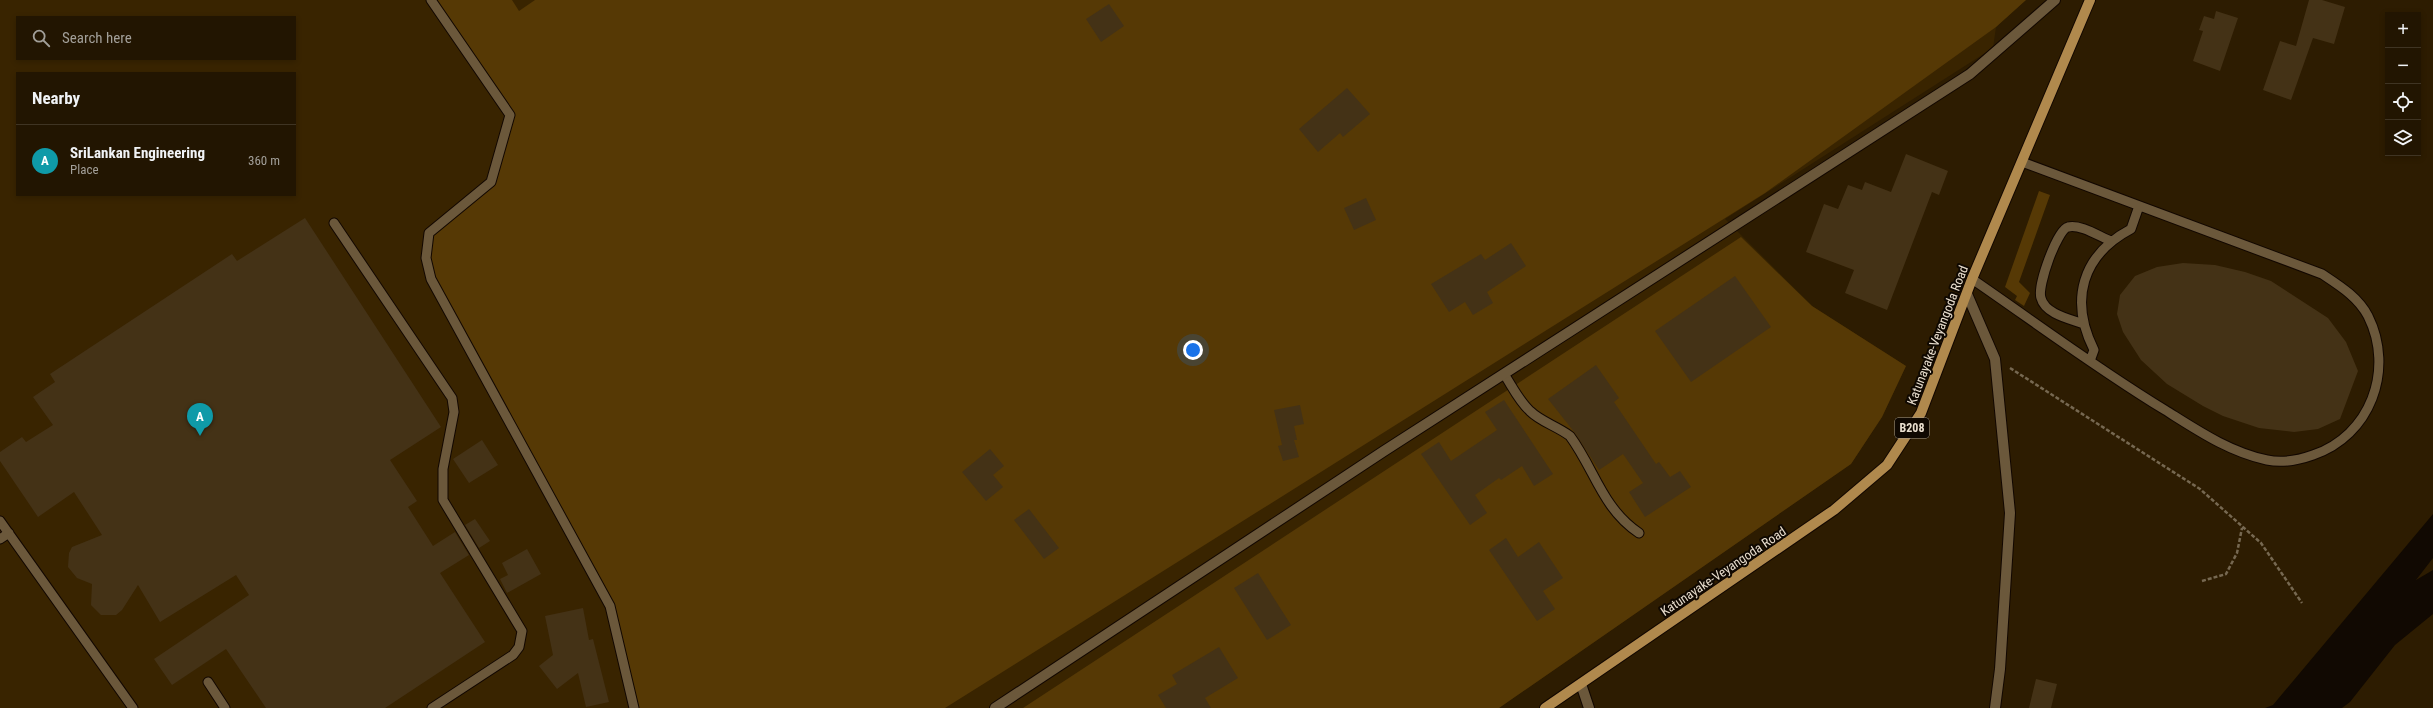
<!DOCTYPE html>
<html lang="en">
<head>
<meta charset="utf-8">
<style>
	body { margin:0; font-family:"Roboto Condensed",sans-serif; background:#2e2210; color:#f1f3f6 }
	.controls { position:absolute; right:12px; top:12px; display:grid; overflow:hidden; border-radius:0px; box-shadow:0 2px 6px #0003 }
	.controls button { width:36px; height:36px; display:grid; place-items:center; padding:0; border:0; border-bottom:1px solid #3f3423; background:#221501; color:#f1f3f6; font:20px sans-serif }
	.you { position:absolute; left:1193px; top:350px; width:14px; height:14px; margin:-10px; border:3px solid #fff; border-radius:50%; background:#1a73e8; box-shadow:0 0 0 6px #1a73e833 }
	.badge { display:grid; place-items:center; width:26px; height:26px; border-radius:50%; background:#eba93a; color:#fff; font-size:13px; font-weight:700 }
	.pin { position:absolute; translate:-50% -33px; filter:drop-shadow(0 1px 2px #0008) }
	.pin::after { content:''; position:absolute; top:21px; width:14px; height:12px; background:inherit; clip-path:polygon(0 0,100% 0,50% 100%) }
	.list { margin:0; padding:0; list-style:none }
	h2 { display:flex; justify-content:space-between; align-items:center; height:52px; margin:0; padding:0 16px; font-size:17px }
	h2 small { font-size:13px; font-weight:400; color:#a29f99 }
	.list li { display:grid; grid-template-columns:26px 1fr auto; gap:12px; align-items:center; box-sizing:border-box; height:72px; padding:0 16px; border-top:1px solid #3f3423 }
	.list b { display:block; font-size:15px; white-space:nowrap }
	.list p { margin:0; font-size:13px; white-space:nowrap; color:#a29f99 }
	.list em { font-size:13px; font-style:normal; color:#a29f99 }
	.icon { flex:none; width:22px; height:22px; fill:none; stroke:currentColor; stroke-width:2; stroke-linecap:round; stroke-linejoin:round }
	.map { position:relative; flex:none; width:2433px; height:708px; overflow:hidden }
	.search { position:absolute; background:#221501; box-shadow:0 2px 6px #0003; left:16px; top:16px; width:280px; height:44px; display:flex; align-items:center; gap:10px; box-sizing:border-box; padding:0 14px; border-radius:0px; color:#a29f99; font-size:15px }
	.panel { position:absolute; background:#221501; box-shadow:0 2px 6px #0003; left:16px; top:72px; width:280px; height:124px; border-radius:0px }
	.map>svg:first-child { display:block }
	.built { fill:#392400; fill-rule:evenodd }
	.green { fill:#563905 }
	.water { fill:#110902 }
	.building { fill:#443216 }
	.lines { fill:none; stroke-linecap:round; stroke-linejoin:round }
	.lane-casing { stroke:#120700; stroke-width:11 }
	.street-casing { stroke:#120700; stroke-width:12 }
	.primary-casing { stroke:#120700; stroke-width:12 }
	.path { stroke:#766851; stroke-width:2.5; stroke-dasharray:4 2; stroke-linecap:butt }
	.lane { stroke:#6b583b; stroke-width:9 }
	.street { stroke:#6b583b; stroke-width:10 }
	.primary { stroke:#b0894d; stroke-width:10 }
	.labels { text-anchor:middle; stroke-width:4; stroke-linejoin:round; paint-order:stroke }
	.shield { fill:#0f0801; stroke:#a89e90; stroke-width:1 }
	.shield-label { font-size:12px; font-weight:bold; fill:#e9dece }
	.street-label { font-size:13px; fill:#e9dece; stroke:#0f0801 }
</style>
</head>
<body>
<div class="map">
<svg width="2433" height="708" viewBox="0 0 2433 708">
	<rect width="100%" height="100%" fill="#2d1c01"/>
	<path class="built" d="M0,0H2026L1996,27L1993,48L1725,219L1812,306L1906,366L1882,417L1851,464L1499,708H0ZM17,17H295V59H17ZM17,73H295V195H17Z"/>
	<path class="green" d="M431,0H512L519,11L535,0H2026L1996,27L1765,193L945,708H634L610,606L431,279L429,233L491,182L510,115Z
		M2039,191L2050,195L2019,282L2030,293L2024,306L2015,300L2017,296L2005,287Z
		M1741,237L1812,306L1906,366L1882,417L1851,464L1499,708H1023Z"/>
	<path class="water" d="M2433,514V558L2416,580L2433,570V614L2395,645L2350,702L2342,708H2265L2273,705Z"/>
	<path class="building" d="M2309,0H2322L2345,7L2334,44L2313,38L2291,100L2263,90L2280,41L2296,46Z
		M1109,4L1124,26L1101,42L1086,19Z
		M2216,11L2238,18L2220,71L2193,61L2203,31L2199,30L2204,16L2214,19Z
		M1347,88L1370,114L1343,137L1340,133L1318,152L1299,129Z
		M1906,154L1948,171L1939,195L1932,192L1887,310L1845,293L1854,270L1806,252L1824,204L1838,209L1848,185L1862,190L1865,182L1891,192Z
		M1366,198L1376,220L1354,230L1344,208Z
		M305,218L441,427L390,460L417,501L408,507L433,546L455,532L469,555L440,573L485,642L385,708H266L226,649L172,685L154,659L249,595L236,575L160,622L138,585L122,610L116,615H101L91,605L92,584L77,578L68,567L69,553L72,547L102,535L74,492L38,517L0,461V452L22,437L26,442L53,425L33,397L55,382L50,374L232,254L237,261Z
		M1511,243L1526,266L1487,292L1493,303L1473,315L1465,302L1449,312L1431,284L1481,254L1485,260Z
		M2183,263L2215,265L2245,272L2271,281L2328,318L2346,342L2358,371L2340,419L2318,429L2294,432L2259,428L2223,416L2203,406L2167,384L2141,360L2123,332L2117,314L2120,295L2135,276L2157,267Z
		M1735,276L1771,327L1691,382L1655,331Z
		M1596,365L1619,398L1614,402L1656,464L1659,462L1670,477L1680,471L1691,487L1645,517L1629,492L1643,483L1623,454L1599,470L1575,433L1548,399Z
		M1504,400L1553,474L1534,486L1522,466L1501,480L1499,478L1475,495L1487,513L1470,525L1421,454L1439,442L1451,461L1497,430L1485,412Z
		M1300,405L1304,424L1294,426L1297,440H1294L1299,457L1283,461L1278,446L1282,445L1274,410Z
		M482,440L498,465L469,483L453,459Z
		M990,449L1004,466L993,475L1003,487L986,501L962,472Z
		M1029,509L1059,548L1044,559L1014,520Z
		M475,519L490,541L479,548L465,525Z
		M1506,538L1518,557L1539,542L1563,578L1543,591L1555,609L1537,621L1489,550Z
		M527,549L541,574L507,593L500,579L508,575L502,563Z
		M1258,573L1291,625L1267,640L1234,588Z
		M583,608L589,640L593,639L609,702L586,707L578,673L557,689L539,666L553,655L545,616Z
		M1219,647L1238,678L1205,698L1211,708H1166L1158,695L1177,684L1172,675Z
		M2036,679L2057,684L2051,708H2029Z"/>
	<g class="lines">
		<g class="lane-casing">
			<path id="lane" d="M431,0L510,115L491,182L429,233L426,258L431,279L610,606L634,708
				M334,223L452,398L454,412L443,469V500L522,631L519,647L513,655L432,708
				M1972,279C2036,323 2099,370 2165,410C2197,430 2229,452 2267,460C2281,463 2299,460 2313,455C2370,436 2395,370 2368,316C2358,297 2340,286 2322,274L2022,162
				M2084,324C2070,319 2045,314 2041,298C2037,286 2057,230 2068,227C2081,224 2100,237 2111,241
				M2090,361L2094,350C2069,300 2082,255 2131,229L2139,206
				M1504,374C1512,386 1519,401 1530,411C1541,422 1557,426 1570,436C1595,470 1602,508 1639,533
				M0,521L133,708
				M0,539L9,533
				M208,682L225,708"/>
		</g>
		<g class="street-casing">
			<path id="street" d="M1967,294L1995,359L2010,513L2000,669L1995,708
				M1581,684L1589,708
				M995,708L1384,451L1970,74L2055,0"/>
		</g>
		<g class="primary-casing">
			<path id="primary" d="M1545,708L1834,510L1887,465L1921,413L1972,279L2090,0"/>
		</g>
		<path class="path" d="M2010,368L2200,489L2261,543L2302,603
			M2202,581L2226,574L2237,553L2242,528"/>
		<use href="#lane" class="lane"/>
		<use href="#street" class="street"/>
		<use href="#primary" class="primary"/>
	</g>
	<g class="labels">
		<rect class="shield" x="1895" y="418" width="34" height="20" rx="3"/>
		<g class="shield-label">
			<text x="1912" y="432">B208</text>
		</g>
		<g class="street-label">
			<text transform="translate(1937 335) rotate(-69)" y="5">Katunayake-Veyangoda Road</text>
			<text transform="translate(1723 571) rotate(-34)" y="5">Katunayake-Veyangoda Road</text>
		</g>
	</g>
</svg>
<div class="controls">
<button>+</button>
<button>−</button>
<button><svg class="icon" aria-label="locate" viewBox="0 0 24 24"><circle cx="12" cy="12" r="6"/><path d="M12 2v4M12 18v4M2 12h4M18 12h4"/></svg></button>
<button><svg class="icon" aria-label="layers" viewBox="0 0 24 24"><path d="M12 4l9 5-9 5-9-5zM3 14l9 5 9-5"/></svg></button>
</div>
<div class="you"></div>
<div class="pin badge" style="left:200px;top:436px;background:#0f9aa8">A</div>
<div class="search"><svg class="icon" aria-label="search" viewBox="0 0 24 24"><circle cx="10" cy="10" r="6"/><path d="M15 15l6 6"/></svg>Search here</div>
<section class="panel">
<h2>Nearby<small></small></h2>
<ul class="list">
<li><span class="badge" style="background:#0f9aa8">A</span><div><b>SriLankan Engineering</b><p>Place</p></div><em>360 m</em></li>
</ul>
</section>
</div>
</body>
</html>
